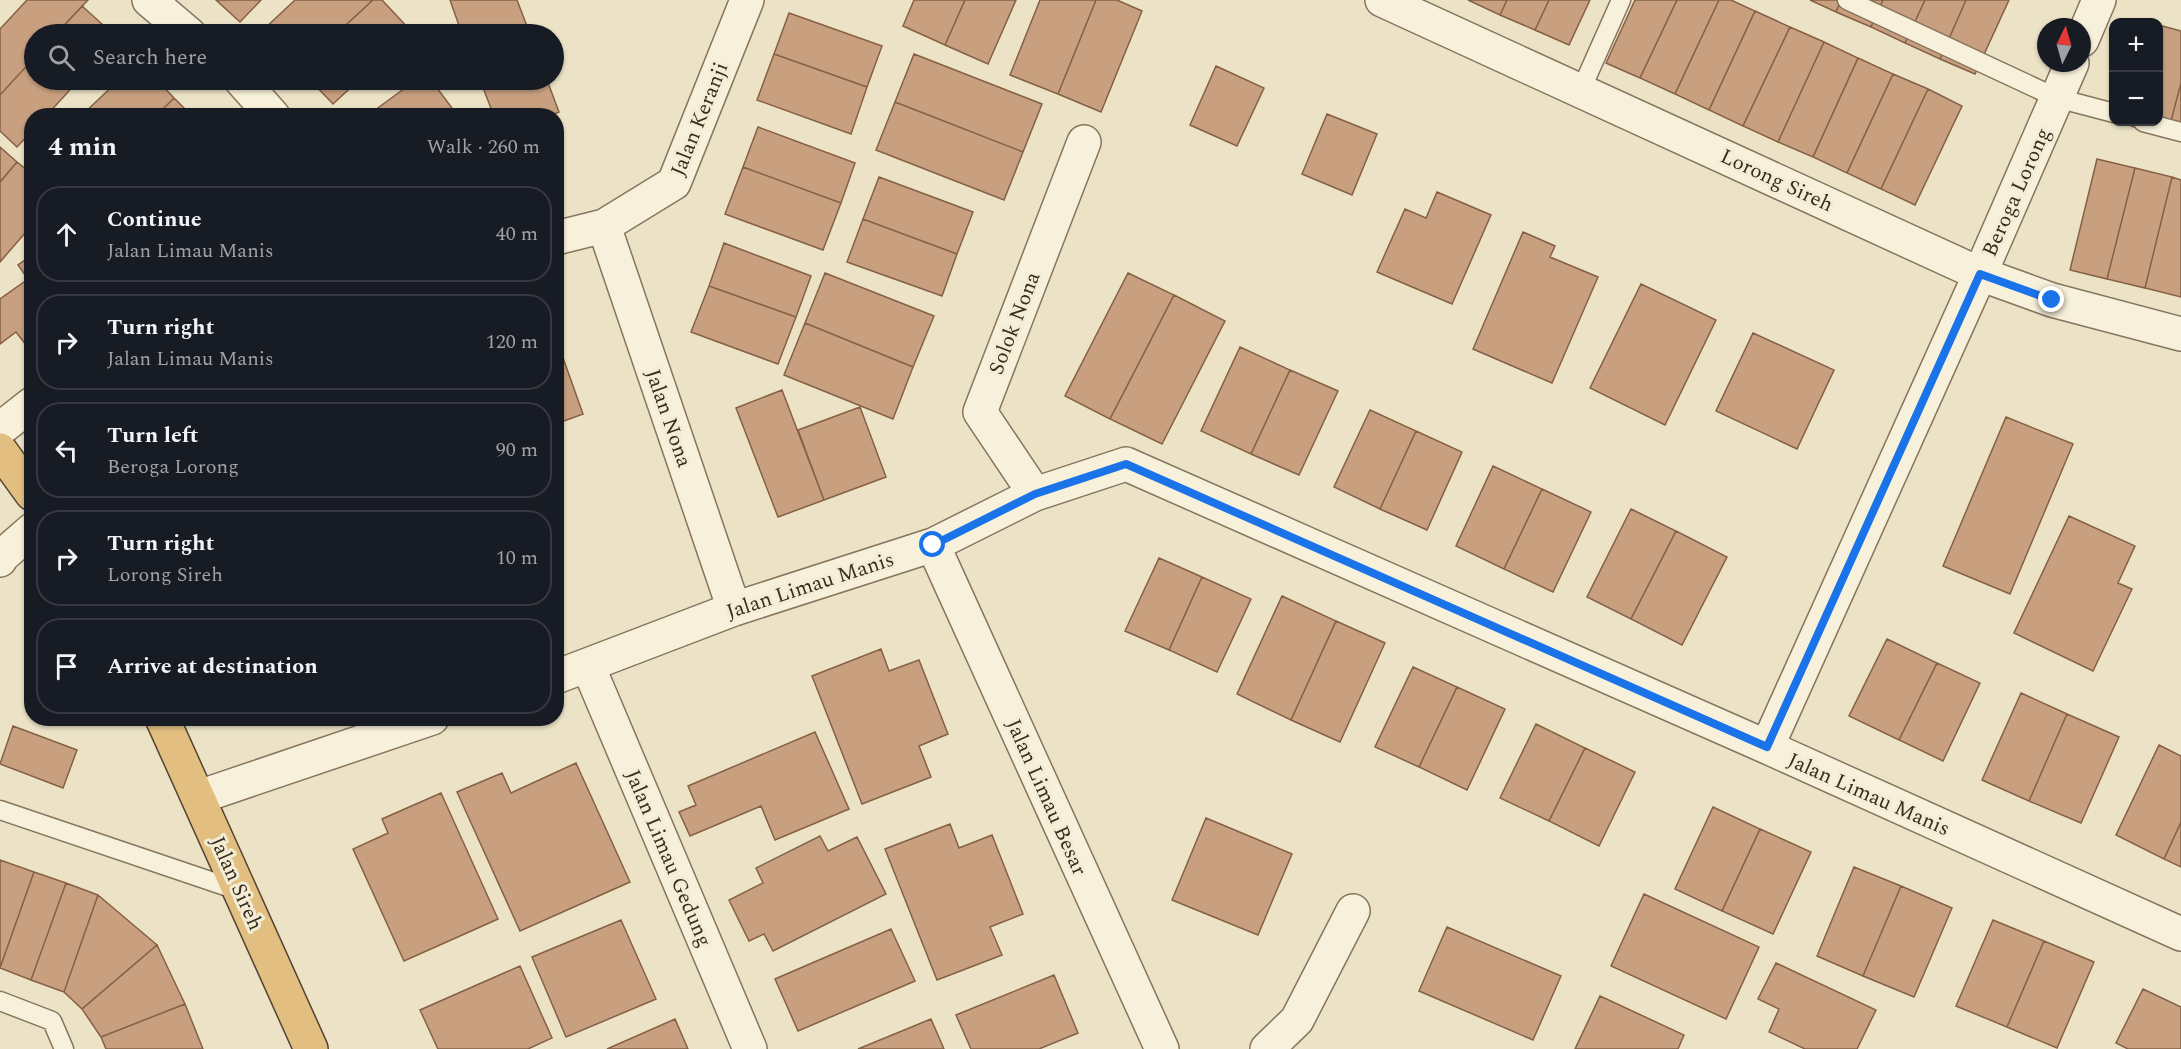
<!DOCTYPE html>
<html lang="en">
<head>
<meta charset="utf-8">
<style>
	body { margin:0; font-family:Spectral,serif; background:#242831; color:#f1f3f6 }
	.controls { position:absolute; right:18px; top:18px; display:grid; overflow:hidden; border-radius:12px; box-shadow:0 2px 4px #0004 }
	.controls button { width:54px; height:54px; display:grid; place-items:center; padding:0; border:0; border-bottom:2px solid #363941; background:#171b24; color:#f1f3f6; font:30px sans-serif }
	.compass { position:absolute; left:2037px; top:18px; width:54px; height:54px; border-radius:50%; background:#171b24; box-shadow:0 2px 4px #0004; rotate:5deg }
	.stop { position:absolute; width:18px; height:18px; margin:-14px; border:4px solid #1a73e8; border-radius:50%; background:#fff }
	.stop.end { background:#1a73e8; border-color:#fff; box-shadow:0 2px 6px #0008 }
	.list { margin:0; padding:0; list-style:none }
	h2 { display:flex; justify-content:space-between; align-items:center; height:78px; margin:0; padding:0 24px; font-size:26px }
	h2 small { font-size:20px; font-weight:400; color:#9ea1a6 }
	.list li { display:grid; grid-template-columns:39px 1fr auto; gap:18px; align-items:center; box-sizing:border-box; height:96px; margin:0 12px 12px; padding:0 12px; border:2px solid #363941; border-radius:24px }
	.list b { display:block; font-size:22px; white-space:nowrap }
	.list p { margin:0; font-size:20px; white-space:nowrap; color:#9ea1a6 }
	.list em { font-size:20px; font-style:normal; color:#9ea1a6 }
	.icon { flex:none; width:33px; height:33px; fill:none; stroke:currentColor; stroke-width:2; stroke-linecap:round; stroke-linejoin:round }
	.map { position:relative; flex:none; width:2181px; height:1049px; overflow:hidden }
	.search { position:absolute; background:#171b24; box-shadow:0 2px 4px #0004; left:24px; top:24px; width:540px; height:66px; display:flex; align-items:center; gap:15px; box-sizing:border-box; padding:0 21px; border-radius:33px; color:#9ea1a6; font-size:22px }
	.panel { position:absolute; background:#171b24; box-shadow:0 2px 4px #0004; left:24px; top:108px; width:540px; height:618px; border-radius:24px }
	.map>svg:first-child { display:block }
	.building { fill:#c8a07f; stroke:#856044; stroke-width:1.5 }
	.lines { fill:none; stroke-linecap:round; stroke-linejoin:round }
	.service-casing { stroke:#87755d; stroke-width:21 }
	.minor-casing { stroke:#87755d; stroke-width:36 }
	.trunk-casing { stroke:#554331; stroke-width:36 }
	.service { stroke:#f7f0da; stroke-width:18 }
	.minor { stroke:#f7f0da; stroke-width:33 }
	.trunk { stroke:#e2bf80; stroke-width:33 }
	.route { stroke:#1a73e8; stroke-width:8 }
	.labels { text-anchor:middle; stroke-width:6; stroke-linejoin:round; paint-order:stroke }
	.street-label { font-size:21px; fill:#382d20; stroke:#f4edd6 }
</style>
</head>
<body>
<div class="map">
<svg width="2181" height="1049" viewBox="0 0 2181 1049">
	<rect width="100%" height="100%" fill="#ece3c7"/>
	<path class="building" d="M27,0H88L56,34H34V58L0,95V29Z
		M216,0H261L240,22Z
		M295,0H373L336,34H267L263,30Z
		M373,0H382L411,31L408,34H336Z
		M450,0H517L530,34H462Z
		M914,0H965L945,45L903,26Z
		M965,0H1016L988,64L945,45Z
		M1040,0H1096L1058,94L1010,75Z
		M1096,0H1117L1142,11L1101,112L1058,94Z
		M1468,0H1507L1500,15Z
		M1507,0H1549L1535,30L1500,15Z
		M1549,0H1590L1569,45L1535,30Z
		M1635,0H1677L1640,78L1606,63Z
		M1677,0H1719L1675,94L1640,78Z
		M1719,0H1731L1755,11L1709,110L1675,94Z
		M1810,0H1841L1836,12Z
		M1841,0H1883L1871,27L1836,12Z
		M1883,0H1925L1905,43L1871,27Z
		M1925,0H1966L1940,59L1905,43Z
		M1966,0H2009L1975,74L1940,59Z
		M82,6L113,34H56Z
		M1755,11L1790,27L1743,126L1709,110Z
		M789,13L882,46L867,87L774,54Z
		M2159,25L2181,31V83L2167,136L2131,126L2132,122H2158Z
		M1790,27L1824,42L1778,142L1743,126Z
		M1824,42L1858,58L1813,157L1778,142Z
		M774,54L867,87L851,134L757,100Z
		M914,54L1042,104L1023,152L895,102Z
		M34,58V80H79L46,116H32V131L17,147L0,131V95Z
		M1858,58L1893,74L1847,173L1813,157Z
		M1216,66L1264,88L1237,146L1190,125Z
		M1893,74L1928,89L1881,189L1847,173Z
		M119,80H157L174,98L156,116H81Z
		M310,80H359L333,104Z
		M416,80H431L458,116H367Z
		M480,80H547L559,112L549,116H494Z
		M2181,83V139L2167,136Z
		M1928,89L1962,106L1915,205L1881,189Z
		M174,98L192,116H156Z
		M895,102L1023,152L1004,200L876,150Z
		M1327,114L1377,134L1352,195L1302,174Z
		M758,127L855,163L841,203L743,167Z
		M0,147L17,162L0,182Z
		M2097,159L2135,168L2107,279L2070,270Z
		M17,162L32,174V225L0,262V182Z
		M743,167L841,203L823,250L725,214Z
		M2135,168L2172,177L2145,288L2107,279Z
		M879,177L973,212L957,254L863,219Z
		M2172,177L2181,180V297L2145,288Z
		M1437,192L1491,215L1452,304L1377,272L1405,209L1426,218Z
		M863,219L957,254L942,296L847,262Z
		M1523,232L1555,246L1550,257L1598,277L1552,383L1473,349Z
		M724,243L811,276L796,317L709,286Z
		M32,255V349L30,350L16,332L0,344V299L28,279L18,265Z
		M825,273L934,316L913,367L805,323Z
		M1128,273L1174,295L1110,419L1065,396Z
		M1641,284L1716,320L1665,425L1590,388Z
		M709,286L796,317L778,364L691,332Z
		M1174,295L1225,321L1162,444L1110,419Z
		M805,323L913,367L893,419L784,375Z
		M1753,333L1834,370L1797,449L1716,411Z
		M556,338L583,414L556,424Z
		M1240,347L1290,370L1251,454L1201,431Z
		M1290,370L1338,391L1299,475L1251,454Z
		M782,390L824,500L778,517L736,408Z
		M860,407L886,477L824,500L798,430Z
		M1370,410L1416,431L1380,509L1334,487Z
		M2006,417L2073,444L2010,594L1943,566Z
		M1416,431L1462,452L1427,530L1380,509Z
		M1493,466L1542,489L1504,569L1456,546Z
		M1542,489L1591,512L1553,592L1504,569Z
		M1631,509L1676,531L1631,619L1587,597Z
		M2069,516L2135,546L2118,583L2132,589L2093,671L2014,633Z
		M1676,531L1727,557L1682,645L1631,619Z
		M1159,558L1202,577L1169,650L1125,631Z
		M1202,577L1251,599L1217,672L1169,650Z
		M1282,596L1336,621L1291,720L1237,694Z
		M1336,621L1385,643L1340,742L1291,720Z
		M1887,639L1937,663L1899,740L1849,716Z
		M881,649L889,671L919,660L948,734L919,746L931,777L862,804L812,676Z
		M1937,663L1980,683L1943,761L1899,740Z
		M1413,667L1457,687L1419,767L1375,747Z
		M1457,687L1505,709L1467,790L1419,767Z
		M2021,693L2067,714L2029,801L1982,780Z
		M2067,714L2119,737L2081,823L2029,801Z
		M1536,724L1585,748L1549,821L1500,798Z
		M13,726L77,750L63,788L0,764Z
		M815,732L849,809L775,840L761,806L690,836L679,812L696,805L688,786Z
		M2159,745L2181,756V822L2164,859L2116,835Z
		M1585,748L1635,772L1599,846L1549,821Z
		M576,763L630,882L520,931L457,792L502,773L511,793Z
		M441,793L498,919L404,961L353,849L388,833L382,819Z
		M1713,807L1760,829L1722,911L1675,889Z
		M1206,818L1292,854L1258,935L1172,900Z
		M2181,822V867L2164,859Z
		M950,824L959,848L992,835L1023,914L990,927L1002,955L937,980L885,849Z
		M1760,829L1811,852L1773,934L1722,911Z
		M820,836L828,851L857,837L886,894L773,951L764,934L749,941L729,900L763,883L756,868Z
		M0,860L34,872L0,968Z
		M1854,867L1901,886L1863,976L1817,956Z
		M34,872L66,883L31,980L0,968Z
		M66,883L98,895L64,992L31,980Z
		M1901,886L1952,908L1914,997L1863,976Z
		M1644,894L1759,947L1726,1019L1611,966Z
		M98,895L157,945L82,1009L64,992Z
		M621,920L656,999L566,1037L532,957Z
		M1993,920L2044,941L2007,1027L1956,1006Z
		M1447,927L1561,976L1533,1040L1419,991Z
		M891,929L915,981L798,1031L775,979Z
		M2044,941L2094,962L2057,1048L2007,1027Z
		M157,945L185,1004L101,1037L82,1009Z
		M1776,963L1876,1010L1857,1049H1805L1769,1032L1779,1009L1758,999Z
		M520,966L552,1038L528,1049H438L420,1010Z
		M1054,975L1078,1033L1039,1049H971L956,1015Z
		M2143,989L2181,1007V1049H2128L2116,1043Z
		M1600,996L1684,1035L1678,1049H1575Z
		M185,1004L203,1049H106L101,1037Z
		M675,1019L688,1049H607Z
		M931,1019L944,1049H858Z"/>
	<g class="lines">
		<g class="service-casing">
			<path id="service" d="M1847,0L2057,98L2114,113
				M1581,90L1621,0
				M2143,122L2181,132
				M0,810L240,891
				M0,1001L52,1021L64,1049"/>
		</g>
		<g class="minor-casing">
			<path id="minor" d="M149,0L189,34
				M1382,0L1980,274L2052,300L2181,334
				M2082,40L2099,0
				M241,80L273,116
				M604,226L734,609
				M556,238L604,226L674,183L747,0
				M0,429L32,404
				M1035,494L980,412L1084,142
				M933,545L1162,1049
				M0,560L1,557L32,530
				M588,666L750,1049
				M556,677L734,609L933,545L1035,494L1126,464L1767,747L2181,934
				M1767,747L1980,274L2072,63
				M199,797L432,718
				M1267,1049L1297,1020L1353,911"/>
		</g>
		<g class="trunk-casing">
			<path id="trunk" d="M0,450L32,494
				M162,718L311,1049"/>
		</g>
		<use href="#service" class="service"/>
		<use href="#minor" class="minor"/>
		<use href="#trunk" class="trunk"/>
	</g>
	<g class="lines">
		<path class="route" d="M933,545L1035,494L1126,464L1767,747L1980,274L2052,300"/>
	</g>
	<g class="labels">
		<g class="street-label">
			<text transform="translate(699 119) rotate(-68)" y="7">Jalan Keranji</text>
			<text transform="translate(1777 180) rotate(25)" y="7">Lorong Sireh</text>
			<text transform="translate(2016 192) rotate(-66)" y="7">Beroga Lorong</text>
			<text transform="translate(1014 323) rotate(-69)" y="7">Solok Nona</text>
			<text transform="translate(669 418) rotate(71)" y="7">Jalan Nona</text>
			<text transform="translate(810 585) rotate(-18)" y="7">Jalan Limau Manis</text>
			<text transform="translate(1869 794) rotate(24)" y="7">Jalan Limau Manis</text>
			<text transform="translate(1047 797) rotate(66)" y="7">Jalan Limau Besar</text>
			<text transform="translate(669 858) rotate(67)" y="7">Jalan Limau Gedung</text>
			<text transform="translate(237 883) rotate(66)" y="7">Jalan Sireh</text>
		</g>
	</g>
</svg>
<div class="controls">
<button>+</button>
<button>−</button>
</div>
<svg class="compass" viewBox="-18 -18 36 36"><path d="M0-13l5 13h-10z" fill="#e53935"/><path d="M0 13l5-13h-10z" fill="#9ea1a6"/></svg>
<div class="stop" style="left:933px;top:545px"></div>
<div class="stop end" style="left:2052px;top:300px"></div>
<div class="search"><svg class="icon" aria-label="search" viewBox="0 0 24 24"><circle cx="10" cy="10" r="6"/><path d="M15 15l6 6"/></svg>Search here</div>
<section class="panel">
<h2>4 min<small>Walk · 260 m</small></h2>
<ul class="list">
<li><svg class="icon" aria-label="ahead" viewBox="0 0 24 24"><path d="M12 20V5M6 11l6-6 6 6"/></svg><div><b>Continue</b><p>Jalan Limau Manis</p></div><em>40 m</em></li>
<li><svg class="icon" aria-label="right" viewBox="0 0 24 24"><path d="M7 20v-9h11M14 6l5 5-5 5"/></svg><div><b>Turn right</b><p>Jalan Limau Manis</p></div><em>120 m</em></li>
<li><svg class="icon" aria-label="left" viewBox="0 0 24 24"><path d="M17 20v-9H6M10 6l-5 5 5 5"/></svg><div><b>Turn left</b><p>Beroga Lorong</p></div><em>90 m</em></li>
<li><svg class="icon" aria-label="right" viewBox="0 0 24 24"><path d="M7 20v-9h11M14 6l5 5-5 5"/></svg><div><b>Turn right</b><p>Lorong Sireh</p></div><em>10 m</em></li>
<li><svg class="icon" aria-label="arrive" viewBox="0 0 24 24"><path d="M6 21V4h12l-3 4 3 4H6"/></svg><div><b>Arrive at destination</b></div></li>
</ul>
</section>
</div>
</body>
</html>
